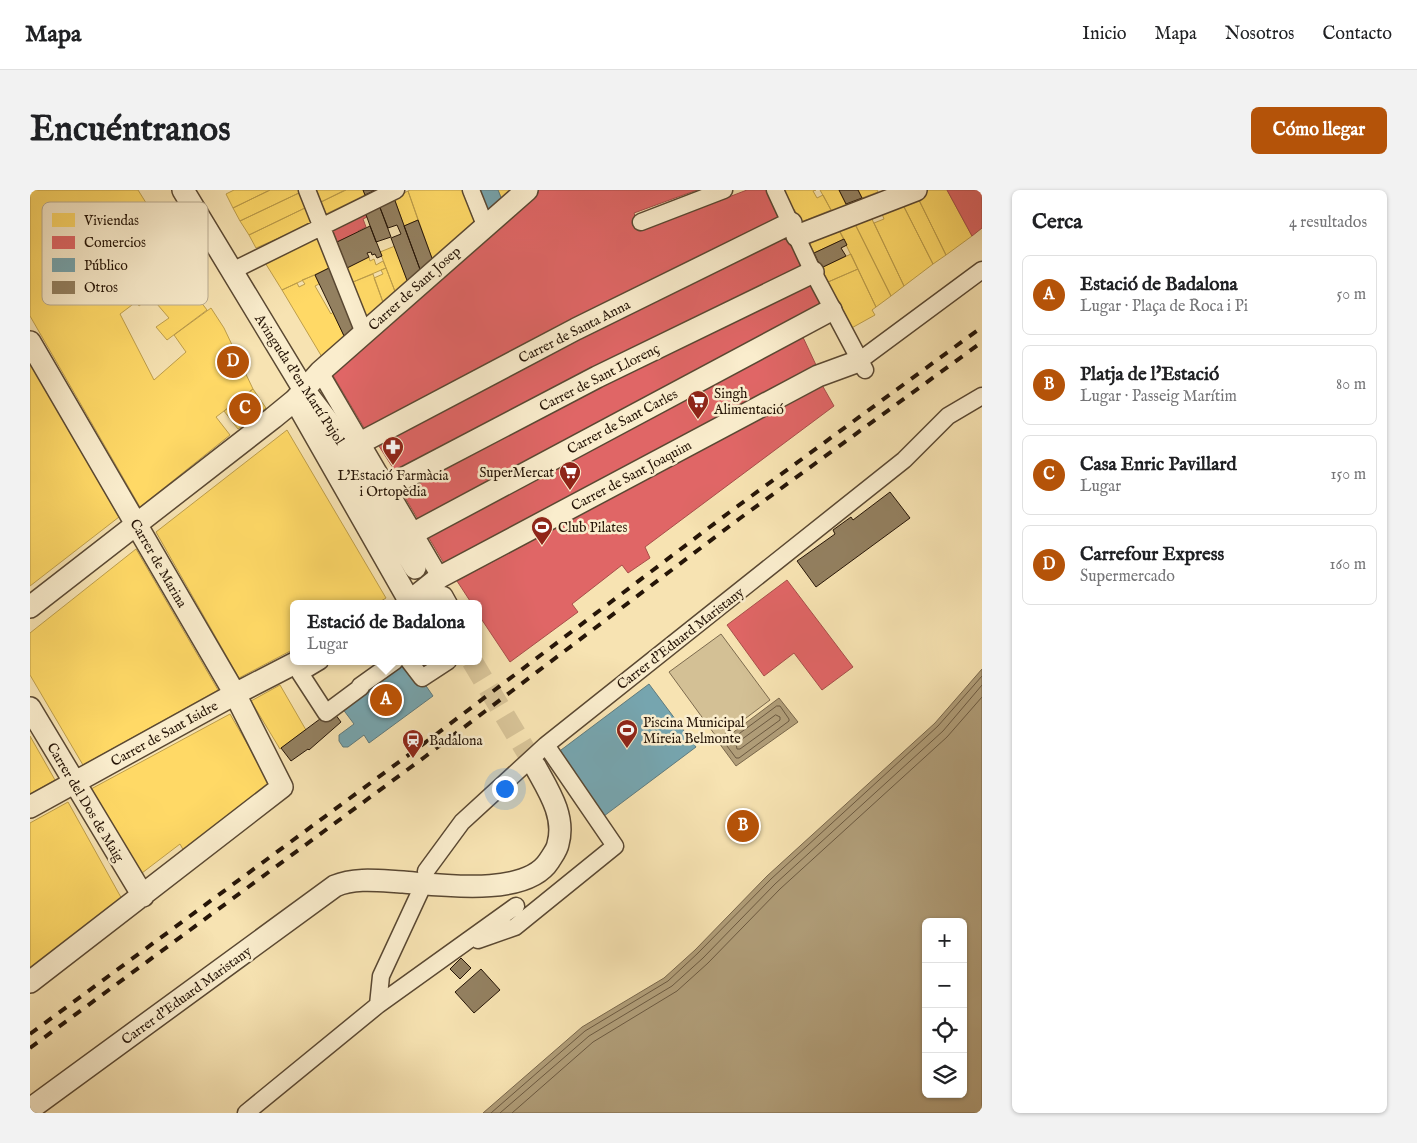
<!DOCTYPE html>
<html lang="es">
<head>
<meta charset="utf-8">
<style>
	body { margin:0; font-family:"IM FELL English",serif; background:#f2f2f2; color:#202124 }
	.controls { position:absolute; right:15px; bottom:15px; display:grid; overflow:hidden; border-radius:8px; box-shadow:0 1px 4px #0004 }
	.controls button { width:45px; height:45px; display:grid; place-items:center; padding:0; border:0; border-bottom:1px solid #e0e0e0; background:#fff; color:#202124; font:25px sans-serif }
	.you { position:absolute; left:474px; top:598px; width:18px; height:18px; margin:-12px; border:4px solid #fff; border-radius:50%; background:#1a73e8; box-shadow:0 0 0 8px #1a73e833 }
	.badge { display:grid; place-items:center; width:32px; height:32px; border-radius:50%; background:#b45309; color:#fff; font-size:16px; font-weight:700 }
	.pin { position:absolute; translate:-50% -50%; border:2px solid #fff; box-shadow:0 1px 5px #0006 }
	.popup { position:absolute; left:260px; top:410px; width:192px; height:65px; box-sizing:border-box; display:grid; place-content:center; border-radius:8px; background:#fff; filter:drop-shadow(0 1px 4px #0005); font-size:16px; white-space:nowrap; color:#757577 }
	.popup b { font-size:19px; color:#202124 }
	.popup::after { content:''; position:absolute; left:50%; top:100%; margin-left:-10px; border:10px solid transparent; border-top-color:#fff }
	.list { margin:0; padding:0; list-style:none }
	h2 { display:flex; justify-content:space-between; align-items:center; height:65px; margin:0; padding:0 20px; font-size:21px }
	h2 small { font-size:16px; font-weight:400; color:#757577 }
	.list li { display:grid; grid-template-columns:32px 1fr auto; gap:15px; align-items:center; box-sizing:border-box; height:80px; margin:0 10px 10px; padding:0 10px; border:1px solid #e0e0e0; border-radius:8px }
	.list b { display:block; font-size:19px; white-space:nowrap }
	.list p { margin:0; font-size:16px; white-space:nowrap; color:#757577 }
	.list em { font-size:16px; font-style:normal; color:#757577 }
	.icon { flex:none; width:28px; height:28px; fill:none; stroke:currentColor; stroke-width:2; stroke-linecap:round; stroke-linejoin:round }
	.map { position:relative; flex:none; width:952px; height:923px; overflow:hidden; border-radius:8px }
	header { display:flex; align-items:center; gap:30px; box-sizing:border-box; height:70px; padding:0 25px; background:#fff; border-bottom:1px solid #e0e0e0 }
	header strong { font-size:24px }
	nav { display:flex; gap:28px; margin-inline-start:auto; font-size:18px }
	.intro { display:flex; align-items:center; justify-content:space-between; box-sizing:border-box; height:120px; padding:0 30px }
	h1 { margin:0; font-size:35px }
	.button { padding:12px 22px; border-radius:8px; background:#b45309; color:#fff; font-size:18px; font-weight:700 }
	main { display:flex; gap:30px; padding:0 30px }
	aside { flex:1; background:#fff; border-radius:8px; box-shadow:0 1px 4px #0004 }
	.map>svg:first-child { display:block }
	.green { fill:#d3c095; stroke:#7c6a4e }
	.water { fill:#b09d78; stroke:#79674b; fill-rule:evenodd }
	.homes { fill:#ffd966; stroke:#be9e4a }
	.shops { fill:#e06666; stroke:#a84e4a }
	.public { fill:#76a5af; stroke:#5e7a7d }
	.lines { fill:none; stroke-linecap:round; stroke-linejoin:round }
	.shore { stroke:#6b5940; stroke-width:1 }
	.building { fill:#938060; stroke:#261507 }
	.minor-tunnel { stroke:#d8c498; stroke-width:21; stroke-dasharray:21 11; stroke-linecap:butt }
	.pedestrian-casing { stroke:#5a4832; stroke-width:19 }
	.minor-casing { stroke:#5a4832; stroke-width:24 }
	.pedestrian { stroke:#faedcd; stroke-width:16 }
	.minor { stroke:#faedcd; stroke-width:21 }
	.rail { stroke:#261507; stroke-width:4; stroke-dasharray:9 9; stroke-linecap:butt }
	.labels { text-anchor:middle; stroke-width:5; stroke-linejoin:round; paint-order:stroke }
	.street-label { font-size:14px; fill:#261507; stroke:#faedcd }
	.poi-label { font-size:14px; fill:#261507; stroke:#faedcd; text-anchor:start }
	.key { fill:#faedcd; stroke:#baac92; stroke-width:1 }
	.key-label { font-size:14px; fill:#261507 }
</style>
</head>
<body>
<header>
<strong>Mapa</strong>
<nav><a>Inicio</a><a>Mapa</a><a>Nosotros</a><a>Contacto</a></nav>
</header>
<div class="intro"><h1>Encuéntranos</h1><a class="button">Cómo llegar</a></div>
<main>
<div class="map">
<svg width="952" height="923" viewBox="0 0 952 923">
	<rect width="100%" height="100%" fill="#f7e3b2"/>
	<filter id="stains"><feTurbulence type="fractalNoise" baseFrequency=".004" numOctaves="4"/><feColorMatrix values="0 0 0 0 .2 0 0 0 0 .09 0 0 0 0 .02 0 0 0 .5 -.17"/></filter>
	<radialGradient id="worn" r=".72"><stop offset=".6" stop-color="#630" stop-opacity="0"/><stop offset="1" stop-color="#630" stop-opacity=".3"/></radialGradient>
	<path class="green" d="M691,444L740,510L688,549L639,482Z"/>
	<path class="water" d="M952,479V923H453L552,837L634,788L665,760L737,686L905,533ZM896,732H933V904H896Z
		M749,508L768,532L706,576L689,553Z"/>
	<path class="homes" d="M0,0H108L133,40L89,74L104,97L149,65L157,78L109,116L106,112L90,124L124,190L156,162L144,145L181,118L194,138L223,199L186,227L200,245L110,317L0,126Z
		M204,0H240L203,18L196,4Z
		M240,0H270L271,2L210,31L203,18Z
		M284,0H316L291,12L287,1L284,2Z
		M315,0H333L335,5L296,24L291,12Z
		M380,0H433L446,33L403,71L378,1Z
		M468,0H481L472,10Z
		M755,0H786L783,1L787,8L793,5L801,20L771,32L764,19L761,21L753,3L756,2Z
		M790,0H809L816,14L815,17L804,22L801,20Z
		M828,0H847L848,2L832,8Z
		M897,0H917L942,46L916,65L886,4Z
		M378,1L388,30L374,36L364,8Z
		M271,2L277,17L219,45L210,31Z
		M886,4L916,65L903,74L871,11Z
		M871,11L903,74L874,96L844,33L854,29L850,19Z
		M277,17L283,33L226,58L219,45Z
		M839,23L874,96L861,106L823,30Z
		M823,30L861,106L846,117L807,36Z
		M807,36L814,49L784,63L777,48Z
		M133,40L149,65L104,97L89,74Z
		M288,46L301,77L252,100L234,71Z
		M365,56L378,93L366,104L350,62Z
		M821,64L828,79L798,92L791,78Z
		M339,67L340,71L344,69L346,75L353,71L356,78L323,92L317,78Z
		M157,78L168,94L161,99L177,120L137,150L126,137L139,128L121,107Z
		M356,78L366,104L354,115L344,88L353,84L351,80Z
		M828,79L846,117L842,120L845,125L818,140L799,98H801L798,92Z
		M343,84L354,115L337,130L323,92Z
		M285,85L289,94L285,96L301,124L303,122L315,148L292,167L252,100L267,93L269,97L275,94L272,90Z
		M0,173L89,327L0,396Z
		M223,199L236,218L208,239L194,221Z
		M257,240L356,408L346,414H264V459L209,488L126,342Z
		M106,359L188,500L53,575L0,485V443Z
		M250,495L276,540L250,559L221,511Z
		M200,524L242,597L156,665L150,654L112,683L61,599Z
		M0,546L25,590L0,604Z
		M38,612L93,711L0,782V633Z"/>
	<path class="shops" d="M505,0H667L604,23L610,41L717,0H738L752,29L336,241L301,182Z
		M917,0H952V38L942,46Z
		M335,22L337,27L333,29L336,37L328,41L329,42L307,52L302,39Z
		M758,43L774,75L428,253L426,249L365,281L347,253L549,147Z
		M780,89L793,115L389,331L370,299Z
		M771,143L786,175L415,375L396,343Z
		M792,195L804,216L615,357L620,368L598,383L592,375L542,414L548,422L480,472L448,424V414H442L427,391Z
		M757,390L823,477L792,500L764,463L734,486L697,435Z"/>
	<path class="public" d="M449,0H468L472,10L458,22Z
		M366,471H379L403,506L339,553L334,545L318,557H313L309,551V545L324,534L309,514Z
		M619,494L666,557L574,626L527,563Z"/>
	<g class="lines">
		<path class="shore" d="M747,516H750L759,529V531L709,568H706L697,556V553Z
			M746,525L750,527V530L710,559H707L706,554Z
			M461,923L555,841L638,791L668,763L741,689L908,536L952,486
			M470,923L559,846L642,796L673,768L745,694L913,541L952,495
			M482,923L563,852L647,801L678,773L750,699L917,547L952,507"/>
	</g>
	<path class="building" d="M333,0H345L335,5Z
		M809,0H828L832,8L816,14Z
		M364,8L391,82L378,93L361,48L371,44L367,35L358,38L349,15Z
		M349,15L361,47L346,52L335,22Z
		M388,30L403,71L391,82L374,36Z
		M340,36L352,66L347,68L345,64L342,65L341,62L337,63L339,67L317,78L307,52Z
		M814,49L817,55L811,58L816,66L791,78L784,63Z
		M301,77L325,139L315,148L285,85Z
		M860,302L880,328L786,397L767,371L805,344L803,340L821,327L823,330Z
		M302,520L311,532L279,560L278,559L261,571L251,558Z
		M431,768L441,778L430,789L420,779Z
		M451,779L470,800L444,823L425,802Z"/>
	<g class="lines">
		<path class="minor-tunnel" d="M442,471L505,576"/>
		<g class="pedestrian-casing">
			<path id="pedestrian" d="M277,0L334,143
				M441,0L455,35
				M745,0L783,82L835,180
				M611,32L694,0
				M202,81L366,0
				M829,171L952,80
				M290,182L410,387
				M395,414L414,405L419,414
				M290,471L270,483L296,523L331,497L330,496L365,471
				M379,471L392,488L418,471
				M396,681L432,632L516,555L874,270L918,226L952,206
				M448,750L485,737L585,656L516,555
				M348,815L351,786L390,702
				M216,923L348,815L486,716"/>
		</g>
		<g class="minor-casing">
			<path id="minor" d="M153,0L274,200L300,234L385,378
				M767,46L886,0
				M0,152L205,504L252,597L0,792
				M265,210L380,412
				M330,253L546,139L761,33
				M357,297L567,187L783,82
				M384,343L801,120
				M376,414L410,387L788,186L829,171
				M0,417L243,228L265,210L290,182L497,0
				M0,518L113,706
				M0,617L205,504L269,471
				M0,919L305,696C326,687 351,691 373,692C411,695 496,707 519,671C522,666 527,660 528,654C536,626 518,600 505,576"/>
		</g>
		<use href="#pedestrian" class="pedestrian"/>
		<use href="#minor" class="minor"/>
		<path class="rail" d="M0,844L392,555L701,321L952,137
			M0,858L396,566L709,329L952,152"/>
	</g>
	<defs>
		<g id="supermarket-pin" transform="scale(1.125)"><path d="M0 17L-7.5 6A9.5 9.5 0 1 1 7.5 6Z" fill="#8f2418" stroke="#faedcd"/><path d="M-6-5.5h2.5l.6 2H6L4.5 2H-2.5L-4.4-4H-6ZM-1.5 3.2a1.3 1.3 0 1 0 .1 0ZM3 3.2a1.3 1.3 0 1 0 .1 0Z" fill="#fff"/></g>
		<g id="pharmacy-pin" transform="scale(1.125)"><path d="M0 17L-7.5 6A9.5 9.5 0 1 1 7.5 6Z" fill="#8f2418" stroke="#faedcd"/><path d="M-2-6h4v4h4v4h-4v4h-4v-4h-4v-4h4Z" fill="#fff"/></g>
		<g id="stadium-pin" transform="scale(1.125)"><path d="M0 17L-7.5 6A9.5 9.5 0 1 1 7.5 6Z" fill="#8f2418" stroke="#faedcd"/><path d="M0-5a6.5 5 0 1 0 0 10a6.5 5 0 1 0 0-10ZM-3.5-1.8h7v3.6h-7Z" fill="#fff"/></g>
		<g id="station-pin" transform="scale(1.125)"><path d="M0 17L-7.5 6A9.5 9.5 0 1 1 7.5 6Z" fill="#8f2418" stroke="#faedcd"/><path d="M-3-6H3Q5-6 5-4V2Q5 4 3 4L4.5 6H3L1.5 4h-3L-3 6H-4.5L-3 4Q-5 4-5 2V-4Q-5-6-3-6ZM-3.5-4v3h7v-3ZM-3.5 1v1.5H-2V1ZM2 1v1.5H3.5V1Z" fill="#fff"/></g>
	</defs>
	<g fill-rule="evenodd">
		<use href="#supermarket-pin" x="668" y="211"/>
		<use href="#pharmacy-pin" x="363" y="257"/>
		<use href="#supermarket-pin" x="540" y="282"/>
		<use href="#stadium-pin" x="512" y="337"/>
		<use href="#stadium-pin" x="597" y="540"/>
		<use href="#station-pin" x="383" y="550"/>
	</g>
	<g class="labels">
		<g class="street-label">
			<text transform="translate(384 98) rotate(-42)" y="5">Carrer de Sant Josep</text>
			<text transform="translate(544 141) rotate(-27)" y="5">Carrer de Santa Anna</text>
			<text transform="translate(569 187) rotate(-27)" y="5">Carrer de Sant Llorenç</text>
			<text transform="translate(270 189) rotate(57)" y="5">Avinguda d'en Martí Pujol</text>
			<text transform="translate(592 231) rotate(-28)" y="5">Carrer de Sant Carles</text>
			<text transform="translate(601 285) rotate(-28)" y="5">Carrer de Sant Joaquim</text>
			<text transform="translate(129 373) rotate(60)" y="5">Carrer de Marina</text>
			<text transform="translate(650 448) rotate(-38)" y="5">Carrer d'Eduard Maristany</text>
			<text transform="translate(134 543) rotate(-29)" y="5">Carrer de Sant Isidre</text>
			<text transform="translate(56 612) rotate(59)" y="5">Carrer del Dos de Maig</text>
			<text transform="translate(156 805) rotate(-36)" y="5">Carrer d'Eduard Maristany</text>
		</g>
		<g class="poi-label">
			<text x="684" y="208">Singh<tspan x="684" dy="16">Alimentació</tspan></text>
			<text x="524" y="287" text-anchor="end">SuperMercat</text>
			<text x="363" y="290" text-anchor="middle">L'Estació Farmàcia<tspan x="363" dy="16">i Ortopèdia</tspan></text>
			<text x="528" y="342">Club Pilates</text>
			<text x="613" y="537">Piscina Municipal<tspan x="613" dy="16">Mireia Belmonte</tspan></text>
			<text x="399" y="555">Badalona</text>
		</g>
	</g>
	<rect x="12" y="12" width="166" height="103" rx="8" class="key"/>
	<rect x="22" y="23" width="23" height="14" fill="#ffd966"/>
	<rect x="22" y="46" width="23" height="13" fill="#e06666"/>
	<rect x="22" y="68" width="23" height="14" fill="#76a5af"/>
	<rect x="22" y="91" width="23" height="13" fill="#938060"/>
	<g class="key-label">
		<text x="54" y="35">Viviendas</text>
		<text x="54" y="57">Comercios</text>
		<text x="54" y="80">Público</text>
		<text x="54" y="102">Otros</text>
	</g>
	<rect width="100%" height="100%" filter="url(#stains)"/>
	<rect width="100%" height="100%" fill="url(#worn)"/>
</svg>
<div class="controls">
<button>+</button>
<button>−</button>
<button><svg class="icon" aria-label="locate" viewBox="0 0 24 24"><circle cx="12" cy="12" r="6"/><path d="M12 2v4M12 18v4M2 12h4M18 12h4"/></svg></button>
<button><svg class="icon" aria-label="layers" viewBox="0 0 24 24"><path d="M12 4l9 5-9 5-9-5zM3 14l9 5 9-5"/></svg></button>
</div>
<div class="you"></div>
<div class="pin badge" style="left:356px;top:510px">A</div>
<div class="popup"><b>Estació de Badalona</b>Lugar</div>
<div class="pin badge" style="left:713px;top:636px">B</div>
<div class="pin badge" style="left:215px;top:219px">C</div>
<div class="pin badge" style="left:203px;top:172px">D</div>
</div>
<aside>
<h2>Cerca<small>4 resultados</small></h2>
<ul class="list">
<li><span class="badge">A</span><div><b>Estació de Badalona</b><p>Lugar · Plaça de Roca i Pi</p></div><em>50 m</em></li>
<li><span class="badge">B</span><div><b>Platja de l'Estació</b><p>Lugar · Passeig Marítim</p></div><em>80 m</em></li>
<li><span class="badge">C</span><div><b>Casa Enric Pavillard</b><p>Lugar</p></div><em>150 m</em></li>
<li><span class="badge">D</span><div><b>Carrefour Express</b><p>Supermercado</p></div><em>160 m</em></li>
</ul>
</aside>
</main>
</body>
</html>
